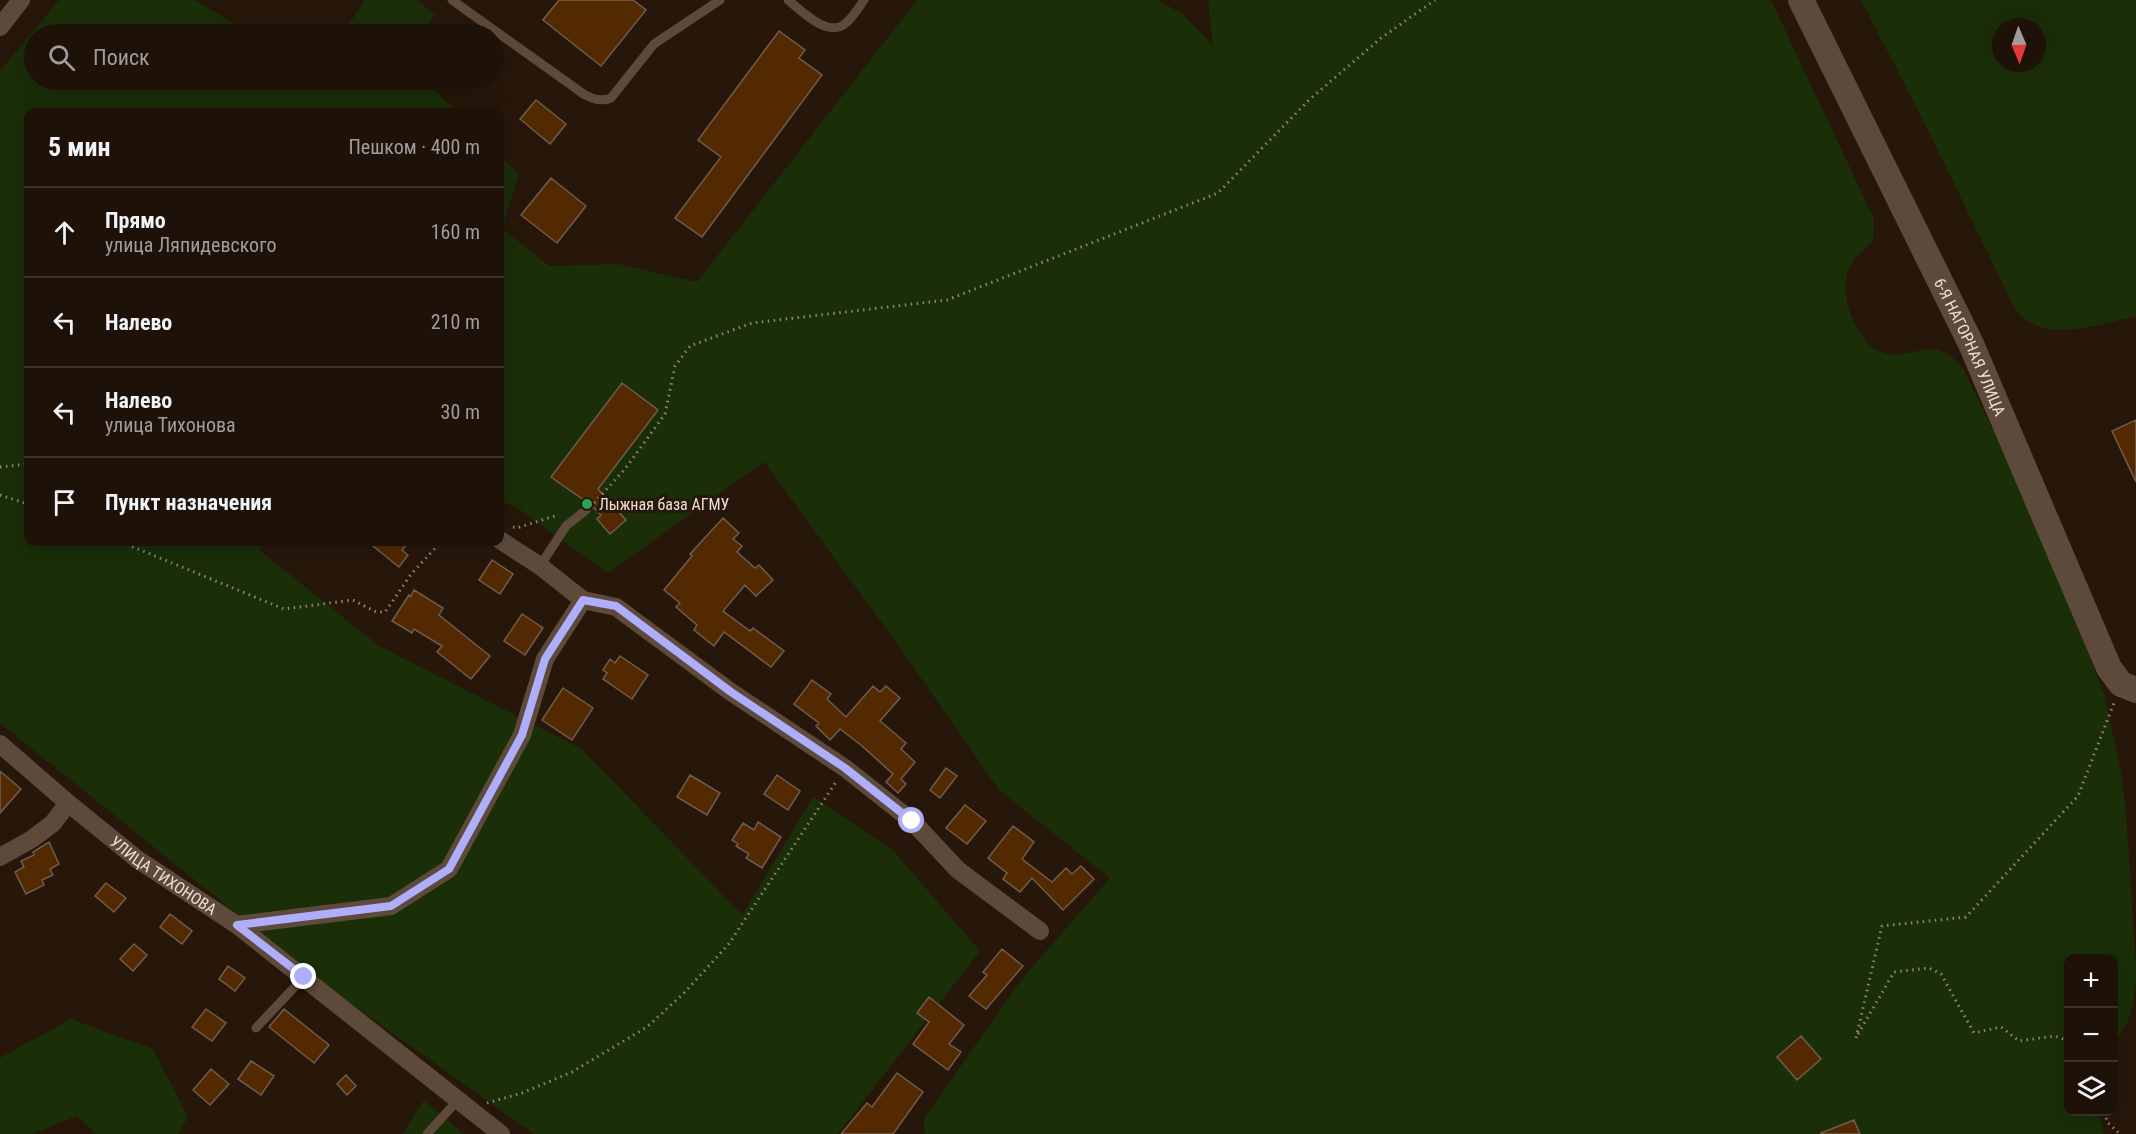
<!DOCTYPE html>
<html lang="ru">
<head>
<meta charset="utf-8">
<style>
	body { margin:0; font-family:"Roboto Condensed",sans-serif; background:#2a1f16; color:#f1f3f6 }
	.controls { position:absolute; right:18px; bottom:18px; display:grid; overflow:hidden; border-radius:12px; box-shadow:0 6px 24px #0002 }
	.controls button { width:54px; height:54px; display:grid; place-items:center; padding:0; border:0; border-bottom:2px solid #3b3129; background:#1d1108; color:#f1f3f6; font:30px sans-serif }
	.compass { position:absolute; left:1992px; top:18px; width:54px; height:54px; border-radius:50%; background:#1d1108; box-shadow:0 6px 24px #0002; rotate:178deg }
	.stop { position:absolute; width:18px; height:18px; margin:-14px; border:4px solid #aeaefb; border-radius:50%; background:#fff }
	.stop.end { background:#aeaefb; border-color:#fff; box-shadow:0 2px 6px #0008 }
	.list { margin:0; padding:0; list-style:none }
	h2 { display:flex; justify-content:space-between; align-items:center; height:78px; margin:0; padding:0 24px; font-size:26px }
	h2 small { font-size:20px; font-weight:400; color:#a09d9c }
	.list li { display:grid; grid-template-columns:39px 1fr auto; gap:18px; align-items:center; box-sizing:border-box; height:90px; padding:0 24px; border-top:2px solid #3b3129 }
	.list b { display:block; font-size:22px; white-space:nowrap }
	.list p { margin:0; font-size:20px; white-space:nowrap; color:#a09d9c }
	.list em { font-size:20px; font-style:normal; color:#a09d9c }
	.icon { flex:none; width:33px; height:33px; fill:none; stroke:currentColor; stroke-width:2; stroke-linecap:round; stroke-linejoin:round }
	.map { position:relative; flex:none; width:2136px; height:1134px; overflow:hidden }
	.search { position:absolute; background:#1d1108; box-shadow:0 6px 24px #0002; left:24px; top:24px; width:480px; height:66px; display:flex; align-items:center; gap:15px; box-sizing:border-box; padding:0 21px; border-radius:33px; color:#a09d9c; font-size:22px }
	.panel { position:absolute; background:#1d1108; box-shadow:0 6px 24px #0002; left:24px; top:108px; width:480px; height:438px; border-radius:12px }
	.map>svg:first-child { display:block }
	.green { fill:#1a2e08; fill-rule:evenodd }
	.building { fill:#522900; stroke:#715d4e; stroke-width:1.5 }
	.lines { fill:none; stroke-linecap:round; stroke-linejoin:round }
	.path { stroke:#918378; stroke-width:3; stroke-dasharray:1.5 4.5; stroke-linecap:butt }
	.lane { stroke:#5d4a3b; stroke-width:9 }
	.street { stroke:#5d4a3b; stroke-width:18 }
	.secondary { stroke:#5d4a3b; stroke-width:26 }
	.route { stroke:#aeaefb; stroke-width:8 }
	.leisure-dot { fill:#2e9e5b; stroke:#27170a; stroke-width:2 }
	.labels { text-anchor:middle; stroke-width:6; stroke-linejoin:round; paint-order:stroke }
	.street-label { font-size:16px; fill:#ebdfd6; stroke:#27170a }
	.poi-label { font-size:16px; fill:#ebdfd6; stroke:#27170a; text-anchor:start }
</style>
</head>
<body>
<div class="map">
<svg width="2136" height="1134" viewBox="0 0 2136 1134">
	<rect width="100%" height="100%" fill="#27170a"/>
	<path class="green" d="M59,0H195L251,34H34V80H424L457,112H28V542H264L258,549L379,646L582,749L742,915L813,797L891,848L980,951L838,1134H534L325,985L0,723V71Z
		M365,0H417L435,15L421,34H342Z
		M917,0H1158L1184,15L1213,46L1208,0H1771L1874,219L1873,241C1866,248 1856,256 1851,265C1836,288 1855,344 1882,352C1915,363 1931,331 1962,367L2038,521L2104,694L2121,772L2126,812L2136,967C2136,995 2133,1022 2114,1043V958H2068V1112H2099L2104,1134H925L923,1120L1021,980L1110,878L999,790L898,645L764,462L608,573L517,508L500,501V155L519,174L502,228L549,266L618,264L697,282Z
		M1861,0H2136V316C2098,324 2044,346 2015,309L1923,120ZM2001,27H2037V63H2001Z
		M71,1019L153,1049L188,1117L178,1134H96L77,1116L32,1134H0V1058Z
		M424,1100L464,1134H402Z"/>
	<path class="building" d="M559,0H633L646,10L601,66L543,20Z
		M779,31L805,50L799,58L822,75L702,237L675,218L721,157L698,140Z
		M536,100L566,124L550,144L520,119Z
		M551,178L586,206L557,243L521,215Z
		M622,383L658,410L598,489L626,520L610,534L597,519L601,515L591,505L551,477Z
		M2136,420V482L2112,431Z
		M723,518L739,533L733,539L742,546L737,552L755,568L759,565L773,580L756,596L745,585L723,611L750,631L753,628L784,651L771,667L724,632L714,646L694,630L697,625L676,607L680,603L664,590L692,556L690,554Z
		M368,542H409L402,550L408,555L399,567Z
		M492,560L513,574L500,594L479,580Z
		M414,590L443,608L439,615L490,656L471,679L437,652L442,646L414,629L412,633L392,621L409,595L411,596Z
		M522,614L543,628L525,655L504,641Z
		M620,656L648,675L632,699L603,679L607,673L603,670L610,659L615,663Z
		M812,680L831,694L827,699L846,717L873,686L880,692L886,686L900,698L880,721L906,743L901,749L915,762L901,779L906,784L898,793L886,782L893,774L861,745L840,729L830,740L816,726L819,723L794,704Z
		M563,688L593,708L572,740L542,720Z
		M946,768L957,776L940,798L930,790Z
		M0,771L21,789L0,813Z
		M690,775L720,793L707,815L677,797Z
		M777,775L800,791L788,810L764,794Z
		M965,805L986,821L967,844L946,828Z
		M758,822L781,837L762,868L746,858L749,854L736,846L738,844L732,840L743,823L754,830Z
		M1013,826L1034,842L1022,859L1052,882L1066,868L1072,874L1081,866L1094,879L1063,910L1032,878L1020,892L1003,879L1007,873L988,858Z
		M49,842L59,864L50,869L53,875L42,880L44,885L26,894L15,872L24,867L21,861L34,855L33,852Z
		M106,883L126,898L114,912L95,896Z
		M170,914L192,931L182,944L160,927Z
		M134,944L147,955L133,971L120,959Z
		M1002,949L1023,966L986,1009L969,996L987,975L983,972Z
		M228,966L245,978L235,991L219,979Z
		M929,997L964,1025L949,1044L961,1052L948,1070L913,1044L929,1022L917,1013Z
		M206,1009L226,1023L212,1041L192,1027Z
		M284,1009L329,1045L314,1063L269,1027Z
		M1801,1036L1821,1059L1797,1080L1777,1057Z
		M251,1061L274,1076L261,1095L238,1079Z
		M211,1069L229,1084L210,1105L193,1090Z
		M897,1073L923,1092L893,1134H841L867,1103L872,1107Z
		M346,1075L356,1086L347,1095L337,1084Z
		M1854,1120L1860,1134H1821V1133Z"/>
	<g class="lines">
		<path class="path" d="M0,467L28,464
			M0,495L28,504
			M594,503L625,469L665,414L675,366L690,346L752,323L947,300L1218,193L1309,100L1381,38L1435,0
			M513,527L517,528L558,515
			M121,542L284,609L353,600L376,612H385L412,573L441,542
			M1858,1034L1894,972L1929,968L1941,974L1974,1033L2001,1027L2019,1041L2055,1036L2068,1041
			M1856,1038L1882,926L1966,917L2078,796L2114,703
			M487,1103L522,1093L572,1072L647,1027L683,994L728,945L836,782
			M2105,1112L2107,1122L2120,1134"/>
		<path class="lane" d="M452,0L585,95C594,99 601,102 611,98L654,44L720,0
			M788,0C802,11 828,39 846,23C853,17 859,7 864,0
			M540,566L566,526L586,510
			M256,1028L304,977
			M427,1134L458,1100"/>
		<g class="street">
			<path d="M0,27L21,0"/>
			<path d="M500,540L540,566L583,600L616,607L731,692L845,768L912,821L958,870L1040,931"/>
			<path id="s1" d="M0,744L68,803L137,859L237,925L501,1134"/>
			<path d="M0,857L32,839L53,823L68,803"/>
			<path d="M237,925L391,906L449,869L522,735L545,659L583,600"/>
		</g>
		<path class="secondary" id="s2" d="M1801,0L1971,344L2109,668L2121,684L2136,690"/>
	</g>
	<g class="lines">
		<path class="route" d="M304,977L237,925L391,906L449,869L522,735L545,659L583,600L616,606L731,692L845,768L912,821"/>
	</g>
	<circle class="leisure-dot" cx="587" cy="504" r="6"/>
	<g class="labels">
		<g class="street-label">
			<text dy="6" stroke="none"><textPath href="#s2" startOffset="386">6-Я НАГОРНАЯ УЛИЦА</textPath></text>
			<text dy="6" stroke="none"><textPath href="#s1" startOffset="210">УЛИЦА ТИХОНОВА</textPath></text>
		</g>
		<g class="poi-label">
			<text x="599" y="510">Лыжная база АГМУ</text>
		</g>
	</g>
</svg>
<div class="controls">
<button>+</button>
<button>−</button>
<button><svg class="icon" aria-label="layers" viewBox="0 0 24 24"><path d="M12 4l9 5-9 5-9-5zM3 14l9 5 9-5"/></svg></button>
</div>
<svg class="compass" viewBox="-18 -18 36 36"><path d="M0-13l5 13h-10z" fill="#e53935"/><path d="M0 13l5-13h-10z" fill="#a09d9c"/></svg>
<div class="stop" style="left:912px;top:821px"></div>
<div class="stop end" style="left:304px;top:977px"></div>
<div class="search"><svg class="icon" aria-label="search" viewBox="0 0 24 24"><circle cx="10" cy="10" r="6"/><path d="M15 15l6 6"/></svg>Поиск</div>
<section class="panel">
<h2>5 мин<small>Пешком · 400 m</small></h2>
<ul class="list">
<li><svg class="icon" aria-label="ahead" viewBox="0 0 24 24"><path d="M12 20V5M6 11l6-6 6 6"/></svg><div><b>Прямо</b><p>улица Ляпидевского</p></div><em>160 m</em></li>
<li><svg class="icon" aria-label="left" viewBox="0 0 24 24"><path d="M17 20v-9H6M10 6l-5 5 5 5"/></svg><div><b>Налево</b></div><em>210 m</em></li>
<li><svg class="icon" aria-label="left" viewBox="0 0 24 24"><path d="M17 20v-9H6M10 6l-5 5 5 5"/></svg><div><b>Налево</b><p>улица Тихонова</p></div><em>30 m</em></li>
<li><svg class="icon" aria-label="arrive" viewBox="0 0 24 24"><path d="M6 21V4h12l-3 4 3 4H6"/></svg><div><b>Пункт назначения</b></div></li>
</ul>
</section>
</div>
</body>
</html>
